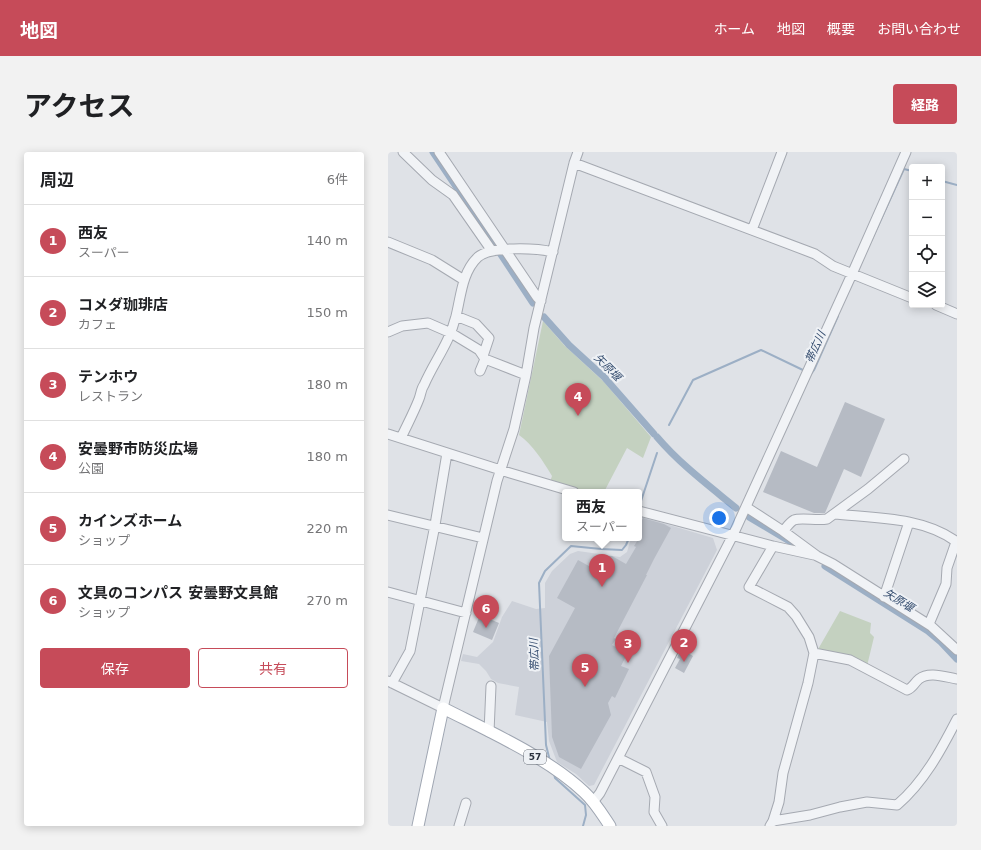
<!DOCTYPE html>
<html lang="ja">
<head>
<meta charset="utf-8">
<style>
	body { margin:0; font-family:"DejaVu Sans","Noto Sans JP",sans-serif; background:#f2f2f2; color:#202124 }
	.controls { position:absolute; right:12px; top:12px; display:grid; overflow:hidden; border-radius:4px; box-shadow:0 2px 10px #0003 }
	.controls button { width:36px; height:36px; display:grid; place-items:center; padding:0; border:0; border-bottom:1px solid #e0e0e0; background:#fff; color:#202124; font:20px sans-serif }
	.you { position:absolute; left:331px; top:366px; width:14px; height:14px; margin:-10px; border:3px solid #fff; border-radius:50%; background:#1a73e8; box-shadow:0 0 0 6px #1a73e833 }
	.badge { display:grid; place-items:center; width:26px; height:26px; border-radius:50%; background:#c64b59; color:#fff; font-size:13px; font-weight:700 }
	.pin { position:absolute; translate:-50% -33px; filter:drop-shadow(0 1px 2px #0008) }
	.pin::after { content:''; position:absolute; top:21px; width:14px; height:12px; background:inherit; clip-path:polygon(0 0,100% 0,50% 100%) }
	.popup { position:absolute; left:174px; top:337px; width:80px; height:52px; box-sizing:border-box; display:grid; place-content:center; border-radius:4px; background:#fff; filter:drop-shadow(0 1px 3px #0005); font-size:13px; white-space:nowrap; color:#757577 }
	.popup b { font-size:15px; color:#202124 }
	.popup::after { content:''; position:absolute; left:50%; top:100%; margin-left:-8px; border:8px solid transparent; border-top-color:#fff }
	.list { margin:0; padding:0; list-style:none }
	h2 { display:flex; justify-content:space-between; align-items:center; height:52px; margin:0; padding:0 16px; font-size:17px }
	h2 small { font-size:13px; font-weight:400; color:#757577 }
	.list li { display:grid; grid-template-columns:26px 1fr auto; gap:12px; align-items:center; box-sizing:border-box; height:72px; padding:0 16px; border-top:1px solid #e0e0e0 }
	.list b { display:block; font-size:15px; white-space:nowrap }
	.list p { margin:0; font-size:13px; white-space:nowrap; color:#757577 }
	.list em { font-size:13px; font-style:normal; color:#757577 }
	.actions { display:flex; gap:8px; padding:12px 16px }
	.actions a { flex:1; padding:9px 0; border:1px solid #c64b59; border-radius:4px; text-align:center; font-size:14px; color:#c64b59 }
	.actions .main { background:#c64b59; color:#fff }
	.icon { flex:none; width:22px; height:22px; fill:none; stroke:currentColor; stroke-width:2; stroke-linecap:round; stroke-linejoin:round }
	.map { position:relative; flex:none; width:569px; height:674px; overflow:hidden; border-radius:4px }
	header { display:flex; align-items:center; gap:24px; box-sizing:border-box; height:56px; padding:0 20px; background:#c64b59; color:#fff }
	header strong { font-size:19px }
	nav { display:flex; gap:22px; margin-inline-start:auto; font-size:14px }
	.intro { display:flex; align-items:center; justify-content:space-between; box-sizing:border-box; height:96px; padding:0 24px }
	h1 { margin:0; font-size:28px }
	.button { padding:10px 18px; border-radius:4px; background:#c64b59; color:#fff; font-size:14px; font-weight:700 }
	main { display:flex; gap:24px; padding:0 24px }
	aside { flex:1; background:#fff; border-radius:4px; box-shadow:0 2px 10px #0003 }
	.map>svg:first-child { display:block }
	.built { fill:#cdd1d9 }
	.green { fill:#c4d1c0 }
	.lines { fill:none; stroke-linecap:round; stroke-linejoin:round }
	.stream { stroke:#9cafc5; stroke-width:2 }
	.canal { stroke:#9cafc5; stroke-width:7 }
	.building { fill:#b6bbc4 }
	.minor-casing { stroke:#a5a9b1; stroke-width:11 }
	.major-casing { stroke:#9fa6b2; stroke-width:13 }
	.minor { stroke:#f1f3f6; stroke-width:9 }
	.major { stroke:#fff; stroke-width:11 }
	.labels { text-anchor:middle; stroke-width:4; stroke-linejoin:round; paint-order:stroke }
	.shield { fill:#eef1f5; stroke:#646a74; stroke-width:1 }
	.shield-label { font-size:9px; font-weight:bold; fill:#29303d }
	.water-label { font-size:11px; font-style:italic; fill:#354d6f; stroke:#eef1f5 }
</style>
</head>
<body>
<header>
<strong>地図</strong>
<nav><a>ホーム</a><a>地図</a><a>概要</a><a>お問い合わせ</a></nav>
</header>
<div class="intro"><h1>アクセス</h1><a class="button">経路</a></div>
<main>
<aside>
<h2>周辺<small>6件</small></h2>
<ul class="list">
<li><span class="badge">1</span><div><b>西友</b><p>スーパー</p></div><em>140 m</em></li>
<li><span class="badge">2</span><div><b>コメダ珈琲店</b><p>カフェ</p></div><em>150 m</em></li>
<li><span class="badge">3</span><div><b>テンホウ</b><p>レストラン</p></div><em>180 m</em></li>
<li><span class="badge">4</span><div><b>安曇野市防災広場</b><p>公園</p></div><em>180 m</em></li>
<li><span class="badge">5</span><div><b>カインズホーム</b><p>ショップ</p></div><em>220 m</em></li>
<li><span class="badge">6</span><div><b>文具のコンパス 安曇野文具館</b><p>ショップ</p></div><em>270 m</em></li>
</ul>
<div class="actions"><a class="main">保存</a><a>共有</a></div>
</aside>
<div class="map">
<svg width="569" height="674" viewBox="0 0 569 674">
	<rect width="100%" height="100%" fill="#dfe2e7"/>
	<path class="built" d="M251,364L325,386L329,398L206,633L201,634L188,622L169,610L161,589L159,570L127,563L131,535L110,531L103,527L98,519L91,512L73,509L75,502L89,505L105,490L114,465L124,449L148,457L157,456V431L164,419L182,402L190,399L232,405L239,400L243,386H251Z"/>
	<path class="green" d="M155,169L176,193L216,230L263,285L255,306L239,296L216,340H198L162,330L164,324C155,309 145,293 131,283Z
		M452,459L483,471L482,481L486,485L479,514L429,499Z"/>
	<g class="lines">
		<path class="stream" d="M554,29L569,33
			M483,89L516,17L524,19
			M421,221L423,222L426,218L450,164
			M281,273L305,228L373,198L417,219
			M251,355L269,301
			M162,609L158,593L151,431L157,419L183,394L213,397L234,398L238,393L241,386
			M166,621L167,626L197,653L198,663L195,674"/>
		<path class="canal" d="M45,0L110,97
			M112,101L145,151
			M156,165L181,193L216,225L266,282
			M269,285C292,312 320,333 348,356
			M361,365L408,393
			M437,414L540,479L553,490L569,507"/>
	</g>
	<path class="building" d="M457,250L497,267L473,325L456,317L437,361H426L375,340L393,299L429,315Z
		M255,366L276,372L283,376L266,407L258,423H259L226,486L228,487L224,493L238,500L239,502L233,514L241,517L227,546L224,544L220,551L223,563L193,617L171,605L164,585L161,504L187,456L169,446L190,408L210,419L219,404H224L238,412L248,395L246,394L251,386V374Z
		M92,463L111,471L104,488L85,480Z
		M293,497L305,504L296,521L287,516L292,507L289,506Z"/>
	<g class="lines">
		<g class="minor-casing">
			<path id="minor" d="M15,0L44,28L65,43L104,99
				M51,0L149,145L153,149
				M186,11L427,102L445,114L524,146
				M364,78L394,0
				M0,90L44,108L76,128
				M548,153L569,162
				M68,164L88,172L101,186L95,204
				M0,180L14,174L40,171L63,181L91,198L97,207L138,223
				M92,219L97,207
				M0,282L122,321L186,340
				M13,286C19,273 26,260 31,247C33,242 33,237 36,233C47,208 61,192 68,164C73,144 74,120 90,105C103,94 148,96 165,100
				M358,355L395,379C398,376 402,370 406,368C413,365 429,369 439,367L480,337L516,307
				M251,359L385,394L426,403
				M446,362C487,366 536,365 569,390
				M0,363L95,386
				M395,379L429,404L445,412L543,474L569,498
				M0,440L78,461
				M496,445L521,370
				M541,472L558,432L559,416L568,390
				M426,501L462,508L519,538C525,536 526,531 531,527C541,519 557,525 569,527
				M0,529L55,556L109,329L126,277L138,223L146,176L186,11L190,0
				M4,531L22,499L47,373L59,301
				M101,580L103,534
				M230,606L258,620L267,645L266,660L274,674
				M205,650L212,641L345,383L464,122L518,0
				M385,669L422,663L452,655L479,650L509,653C536,630 553,598 569,567
				M71,674L78,651
				M382,674L385,669L391,650L395,621L420,531L426,501L421,485L408,464L400,455L361,435L385,394"/>
		</g>
		<g class="major-casing">
			<path id="major" d="M30,674L55,556C100,579 159,605 196,640C207,650 214,662 222,674"/>
		</g>
		<use href="#minor" class="minor"/>
		<use href="#major" class="major"/>
	</g>
	<g class="labels">
		<rect class="shield" x="136" y="598" width="22" height="14" rx="3"/>
		<g class="shield-label">
			<text x="147" y="608">57</text>
		</g>
		<g class="water-label">
			<text transform="translate(427 195) rotate(-66)" y="4">帯広川</text>
			<text transform="translate(220 215) rotate(45)" y="4">矢原堰</text>
			<text transform="translate(511 448) rotate(32)" y="4">矢原堰</text>
			<text transform="translate(146 503) rotate(-92)" y="4">帯広川</text>
		</g>
	</g>
</svg>
<div class="controls">
<button>+</button>
<button>−</button>
<button><svg class="icon" aria-label="locate" viewBox="0 0 24 24"><circle cx="12" cy="12" r="6"/><path d="M12 2v4M12 18v4M2 12h4M18 12h4"/></svg></button>
<button><svg class="icon" aria-label="layers" viewBox="0 0 24 24"><path d="M12 4l9 5-9 5-9-5zM3 14l9 5 9-5"/></svg></button>
</div>
<div class="you"></div>
<div class="pin badge" style="left:214px;top:435px">1</div>
<div class="popup"><b>西友</b>スーパー</div>
<div class="pin badge" style="left:296px;top:510px">2</div>
<div class="pin badge" style="left:240px;top:511px">3</div>
<div class="pin badge" style="left:190px;top:264px">4</div>
<div class="pin badge" style="left:197px;top:535px">5</div>
<div class="pin badge" style="left:98px;top:476px">6</div>
</div>
</main>
</body>
</html>
